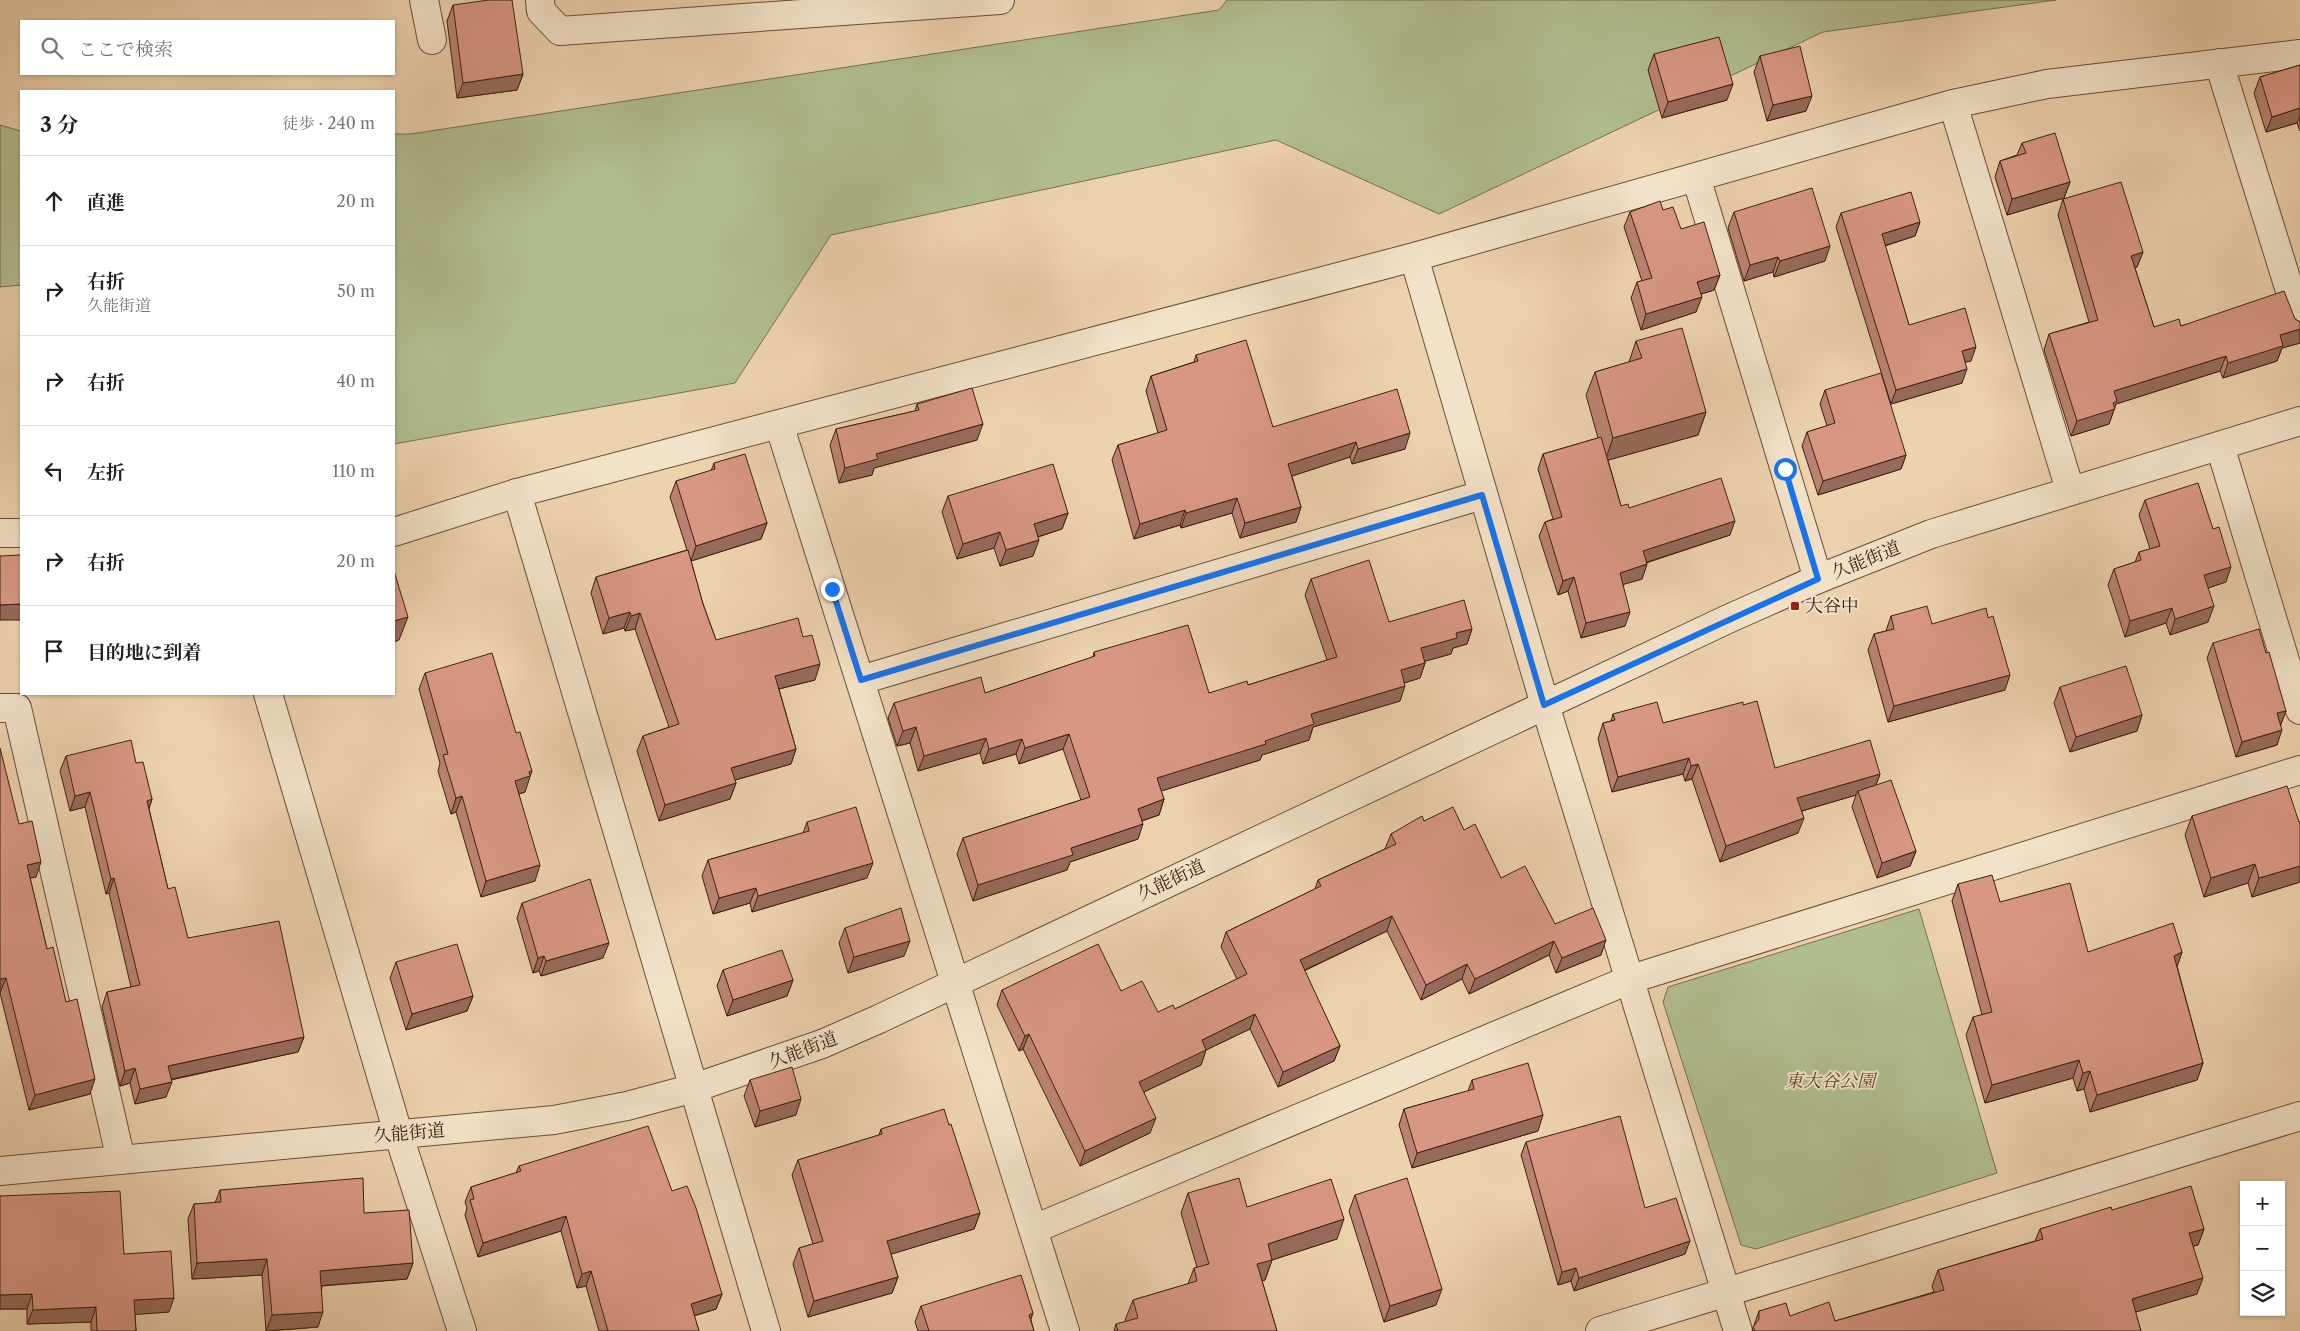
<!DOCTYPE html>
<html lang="ja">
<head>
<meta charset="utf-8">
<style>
	body { margin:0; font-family:"Libre Caslon Text","Noto Serif JP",serif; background:#f6f6f6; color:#202124 }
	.controls { position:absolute; right:15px; bottom:15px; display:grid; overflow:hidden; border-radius:0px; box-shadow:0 1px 4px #0004 }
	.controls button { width:45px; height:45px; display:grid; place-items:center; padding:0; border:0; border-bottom:1px solid #e0e0e0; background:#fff; color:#202124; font:25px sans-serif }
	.stop { position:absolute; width:15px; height:15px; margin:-11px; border:4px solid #1a73e8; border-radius:50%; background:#fff }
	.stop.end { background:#1a73e8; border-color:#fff; box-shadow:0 1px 5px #0008 }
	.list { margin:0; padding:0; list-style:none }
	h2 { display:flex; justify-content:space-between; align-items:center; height:65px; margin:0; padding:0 20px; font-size:21px }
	h2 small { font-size:16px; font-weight:400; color:#757577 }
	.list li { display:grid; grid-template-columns:32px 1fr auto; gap:15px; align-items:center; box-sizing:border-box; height:90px; padding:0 20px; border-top:1px solid #e0e0e0 }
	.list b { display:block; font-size:19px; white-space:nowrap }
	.list p { margin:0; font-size:16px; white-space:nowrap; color:#757577 }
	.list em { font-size:16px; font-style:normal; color:#757577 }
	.icon { flex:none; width:28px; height:28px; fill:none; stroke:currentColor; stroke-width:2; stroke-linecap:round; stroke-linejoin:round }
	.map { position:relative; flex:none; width:2300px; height:1331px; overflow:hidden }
	.search { position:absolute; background:#fff; box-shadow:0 1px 4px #0004; left:20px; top:20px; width:375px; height:55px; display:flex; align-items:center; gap:12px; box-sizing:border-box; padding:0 18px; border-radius:0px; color:#757577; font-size:19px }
	.panel { position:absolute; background:#fff; box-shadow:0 1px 4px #0004; left:20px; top:90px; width:375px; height:605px; border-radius:0px }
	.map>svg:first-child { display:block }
	.green { fill:#b1bd90; stroke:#786e50 }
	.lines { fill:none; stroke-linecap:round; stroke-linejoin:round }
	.minor-casing { stroke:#6a4c38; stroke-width:30 }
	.tertiary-casing { stroke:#6a4c38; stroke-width:30 }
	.minor { stroke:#f3e2ca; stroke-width:28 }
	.tertiary { stroke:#f3e2ca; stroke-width:28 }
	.wall { fill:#ba8272; stroke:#3e2010 }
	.shaded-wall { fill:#976a5c; stroke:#3e2010 }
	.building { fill:#d89784; stroke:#3e2010 }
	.route { stroke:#1a73e8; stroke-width:6 }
	.poi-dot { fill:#8f2418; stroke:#f3e2ca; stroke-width:2 }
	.labels { text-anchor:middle; stroke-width:4; stroke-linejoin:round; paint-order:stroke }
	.street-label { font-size:18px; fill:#3e2010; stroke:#f3e2ca }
	.poi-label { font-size:18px; fill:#3e2010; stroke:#f3e2ca; text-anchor:start }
	.park-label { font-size:18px; font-style:italic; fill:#5b4730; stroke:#f3e2ca }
</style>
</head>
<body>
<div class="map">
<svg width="2300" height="1331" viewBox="0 0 2300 1331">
	<rect width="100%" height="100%" fill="#edd2ae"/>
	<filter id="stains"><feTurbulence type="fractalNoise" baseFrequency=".004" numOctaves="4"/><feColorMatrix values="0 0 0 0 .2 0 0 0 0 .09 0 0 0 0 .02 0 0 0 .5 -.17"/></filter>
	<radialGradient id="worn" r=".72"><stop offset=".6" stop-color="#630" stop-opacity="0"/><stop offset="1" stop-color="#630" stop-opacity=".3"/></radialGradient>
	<path class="green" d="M1227,0H2056L1823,32L1439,214L1276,140L831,235L735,383L394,444V134H411L1219,10Z
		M0,125L21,131V285L0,287Z
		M1919,909L1997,1173L1756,1249L1741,1245L1663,1002L1668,987Z"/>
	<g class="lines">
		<g class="minor-casing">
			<path id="minor" d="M424,0L432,40
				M540,0L541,11L560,31L1000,0
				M2219,63L2300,323
				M1953,104L2070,490
				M1696,177L1818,579
				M1414,257L1545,705L1738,1331
				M779,424L1065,1331
				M2220,446L2300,710
				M861,680L1482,495
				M268,694L398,1133L462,1331
				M0,708H17L121,1160
				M1034,1229L1631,979L2300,770
				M766,1331L517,493L1414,257L1953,104L2047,84L2300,54"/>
		</g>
		<g class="tertiary-casing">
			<path id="tertiary" d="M394,532L517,493
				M0,533H21
				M0,1171L554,1120L627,1106L694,1088L822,1044L879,1019L1728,619L1818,579L1931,534L2300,421
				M1600,1331L2300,1116"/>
		</g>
		<use href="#minor" class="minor"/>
		<use href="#tertiary" class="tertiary"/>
	</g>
	<path class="wall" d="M453,5L523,74L517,90L457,98L447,21Z
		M1654,54L1727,100L1662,118L1648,70Z
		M1760,56L1806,111L1767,121L1754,72Z
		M2300,65V131L2297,123L2266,132L2254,93L2260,77Z
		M2022,143L2070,182L2064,198L2007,215L1995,177L2000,161L2017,155Z
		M2063,199L2143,252L2137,267L2135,268L2154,327L2295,319L2300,322V343L2282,348L2277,361L2223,378L2220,371L2116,404L2109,424L2071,436L2044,350L2049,334L2089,322L2058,215Z
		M1663,210L1681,229L1720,275L1714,290L1701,294L1696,312L1641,330L1631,298L1637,282L1642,281L1624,227L1630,212Z
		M1734,212L1825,261L1774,277L1773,272L1744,281L1728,228Z
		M1841,213L1920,222L1915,236L1885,246L1909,325L1971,361L1965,362L1962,383L1891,404L1836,227Z
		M1636,341L1706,412L1698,435L1608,460L1621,506L1730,535L1646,563L1647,564L1642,579L1623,584L1625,626L1581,638L1568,591L1558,595L1539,536L1545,522L1553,519L1538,469L1543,454L1598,438L1586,395L1595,372L1629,362Z
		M1196,355L1273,427L1405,449L1352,464L1350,457L1292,476L1301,507L1296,522L1240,538L1232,513L1181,528L1180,525L1134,539L1112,460L1118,445L1158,433L1146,391L1151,376L1194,362Z
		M1825,390L1906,455L1901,469L1818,495L1802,446L1807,432L1827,426L1820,404Z
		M917,404L977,440L874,468L872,475L839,483L830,445L836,429L915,411Z
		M714,463L767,523L761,539L691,561L703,604L716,640L815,680L779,689L796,749L791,764L735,780L736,783L730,799L659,821L637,751L643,736L669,727L635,629L625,631L624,628L603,634L591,593L596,577L687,550L670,497L676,481L711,471Z
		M948,496L1068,513L1062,529L1038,537L1033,556L1000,566L994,548L957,559L942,512Z
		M2145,500L2226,582L2208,588V622L2170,635L2166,623L2125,637L2108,585L2114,569L2135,562L2139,552L2150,549L2139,515Z
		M1311,579L1389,622L1472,629L1467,644L1453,648L1451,654L1425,661V663L1420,678L1404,683L1400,701L1313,727L1309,740L1262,755L1260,760L1161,791L1164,799L1159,815L1142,821L1138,839L1070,862L1067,870L973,901L957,854L963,838L1081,800L1063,749L1019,764L1016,754L983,764L980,753L918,771L910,743L897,746L888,718L894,703L985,693L1093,657L1094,652L1209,693L1248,685L1327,660L1305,595Z
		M1891,616L1932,624L2005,690L1888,722L1868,650L1874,634L1886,631Z
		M2213,643L2286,711L2281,724L2277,745L2236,757L2207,658Z
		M425,673L516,733L525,792L519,794L535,881L481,897L456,812L451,814L438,771L440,763L419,689Z
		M2060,687L2142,715L2137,731L2070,752L2054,703Z
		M1743,705L1775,768L1880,774L1876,785L1916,851L1910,866L1877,878L1852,807L1856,795L1802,811L1798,833L1720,862L1692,779L1685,781L1683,774L1612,792L1598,739L1603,723L1611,721L1613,714L1663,723Z
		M66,756L136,763L152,799L149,809L168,889L188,938L304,1037L298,1052L171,1080L166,1097L135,1104L130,1083L120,1086L102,1007L107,992L131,987L109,893L106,894L85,807L70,811L60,771Z
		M2192,816L2300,822V882L2252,897L2248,883L2204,897L2185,835Z
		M1424,821L1464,830L1501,878L1555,924L1601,955L1556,973L1549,955L1469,994L1462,979L1421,1000L1387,931L1304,971L1340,1046L1334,1061L1278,1087L1250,1029L1206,1050L1201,1065L1144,1092L1150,1133L1080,1166L1023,1049L1019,1051L997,1005L1002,990L1121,991L1158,1012L1175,1009L1237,979L1221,947L1226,932L1315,889L1318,880L1385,849L1391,834Z
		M807,822L867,878L752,912L750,903L713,914L702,876L708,860L803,833Z
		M19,824L36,877L30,878L47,949L66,1002L90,1094L29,1110L0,993Z
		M1958,884L2000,902L2088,952H2182L2177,966L2203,1063L2197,1080L2090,1112L2084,1089L2077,1091L2073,1078L1985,1103L1966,1035L1973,1017L1982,1015L1952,901Z
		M522,903L603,958L541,976L539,971L533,973L517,918Z
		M845,928L904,956L848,973L839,943Z
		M396,962L473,996L467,1011L406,1030L390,978Z
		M723,970L793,980L787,996L727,1016L717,986Z
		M750,1080L796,1115L755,1127L744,1096Z
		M1472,1080L1538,1131L1412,1168L1399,1125L1404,1109L1468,1091Z
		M881,1129L980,1213L974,1229L891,1254L898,1277L892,1293L808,1317L793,1264L799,1248L813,1244L792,1175L798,1160L879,1135Z
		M1526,1142L1645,1208L1685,1254L1574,1291L1571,1281L1558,1285L1521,1155Z
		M519,1166L672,1191L722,1294L716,1309L694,1316L699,1331H599L586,1286L577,1288L561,1231L478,1257L465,1215L467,1208L465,1202L471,1187L516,1173Z
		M220,1190L364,1213L413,1263L407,1279L322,1286L318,1327L266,1331L262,1275L192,1279L188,1219L194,1204L215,1203Z
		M1188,1193L1247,1207L1337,1239L1272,1260L1265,1280L1262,1281L1277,1331H1114L1116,1324L1126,1322L1125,1320L1133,1300L1188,1284L1194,1268L1197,1267L1181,1213Z
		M1355,1195L1436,1305L1384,1322L1349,1211Z
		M0,1196L124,1254L169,1312L135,1314L136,1331H91V1322L27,1324V1309H0Z
		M2112,1210L2204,1229L2198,1245L2193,1246L2197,1294L2135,1312L2141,1331H1752L1759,1311L1790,1316L1835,1321L1934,1292L1932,1286L1938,1270L2035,1241L2040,1229Z
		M921,1306L1031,1320L1034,1331H918L915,1322Z"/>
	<path class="shaded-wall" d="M523,74L517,90L457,98L463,83Z
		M1733,84L1727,100L1662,118L1668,102Z
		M1812,96L1806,111L1767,121L1773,105Z
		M2300,108V116L2297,123L2266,132L2272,117Z
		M2070,182L2064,198L2007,215L2012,199Z
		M1920,222L1915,236L1877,248L1882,234Z
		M1830,246L1825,261L1774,277L1780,261Z
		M2143,252L2137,267L2125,271L2131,256Z
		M1778,257L1773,272L1744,281L1750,265Z
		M1720,275L1714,290L1692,297L1697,282Z
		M1702,297L1696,312L1641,330L1646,314Z
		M2300,329V343L2282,348L2277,361L2223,378L2228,363L2280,335Z
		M1976,347L1971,361L1957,364L1962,351Z
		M2226,356L2220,371L2116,404L2109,424L2071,436L2077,421L2114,391Z
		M1967,369L1962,383L1891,404L1896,390Z
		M1706,412L1698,435L1605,461L1613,438Z
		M983,424L977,440L874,468L872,475L839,483L845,468L876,454Z
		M1410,433L1405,449L1352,464L1358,449Z
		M1356,442L1350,457L1283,479L1288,464Z
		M1906,455L1901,469L1818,495L1823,481Z
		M1237,498L1232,513L1181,528L1186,513Z
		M1301,507L1296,522L1240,538L1245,523Z
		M1185,510L1180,525L1134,539L1140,524Z
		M1068,513L1062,529L1028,540L1034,524Z
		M1735,521L1730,535L1638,565L1643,551Z
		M767,523L761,539L691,561L696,546Z
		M1000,532L994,548L957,559L963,544Z
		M1039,540L1033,556L1000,566L1006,550Z
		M1647,564L1642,579L1615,587L1620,573Z
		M2231,567L2226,582L2199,591L2204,575Z
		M1574,577L1568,591L1558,595L1563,581Z
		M21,604V620H0V605Z
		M2214,606L2208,622L2170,635L2175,619Z
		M2172,608L2166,623L2125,637L2130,621Z
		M630,612L624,628L603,634L609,618Z
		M1630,612L1625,626L1581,638L1586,623Z
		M640,613L635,629L625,631L631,616Z
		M408,617L399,640L394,642V621Z
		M1472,629L1467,644L1453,648L1451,654L1415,664L1421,648L1456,633Z
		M1425,663L1420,678L1395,686L1401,670Z
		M820,664L815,680L770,691L775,676Z
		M2010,675L2005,690L1888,722L1894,706Z
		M1405,686L1400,701L1313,727L1309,740L1262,755L1260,760L1152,794L1157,778L1265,741L1311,714Z
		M2286,711L2280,726L2277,713Z
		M2142,715L2137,731L2070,752L2076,737Z
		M916,727L910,743L897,746L903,731Z
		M2282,730L2277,745L2236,757L2242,742Z
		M1069,734L1063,749L1019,764L1025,748Z
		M986,738L980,753L918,771L924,756Z
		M1022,739L1016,754L983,764L989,749Z
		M796,749L791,764L725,783L731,768Z
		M1689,758L1683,774L1612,792L1618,777Z
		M1698,764L1692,779L1685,781L1691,766Z
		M532,771L525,792L509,797L515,781L529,772Z
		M1880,774L1874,790L1858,791L1856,795L1791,814L1797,798Z
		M736,783L730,799L659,821L665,805Z
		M90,792L85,807L70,811L75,796Z
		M462,796L456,812L451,814L456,798Z
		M152,799L147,814V801Z
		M1164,799L1159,815L1132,824L1138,809Z
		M1804,818L1798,833L1720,862L1726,846Z
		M1143,824L1138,839L1070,862L1067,870L973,901L978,885L1071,848Z
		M1916,851L1910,866L1877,878L1882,863Z
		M41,862L36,877L21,880L27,865Z
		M873,863L867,878L752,912L758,896Z
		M2255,864L2248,883L2204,897L2211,878Z
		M540,865L535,881L481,897L486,881Z
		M2300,866V882L2252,897L2259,878Z
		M114,878L109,893L106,894L111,879Z
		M756,888L750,903L713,914L719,898Z
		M1392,916L1387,931L1294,975L1300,960Z
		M1606,940L1601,955L1556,973L1562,958Z
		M910,941L904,956L848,973L854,957Z
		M1554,941L1549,955L1469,994L1475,979Z
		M609,943L603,958L541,976L546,961Z
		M2182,952L2176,970L2174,956Z
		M544,956L539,971L533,973L538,958Z
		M1467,964L1462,979L1421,1000L1426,985Z
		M6,978L0,993V979Z
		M793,980L787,996L727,1016L733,1000Z
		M473,996L467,1011L406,1030L412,1014Z
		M1255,1014L1250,1029L1206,1050L1201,1065L1133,1097L1139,1082L1202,1040Z
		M1029,1034L1023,1049L1019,1051L1025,1036Z
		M304,1037L298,1052L163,1081L168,1066Z
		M1340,1046L1334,1061L1278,1087L1283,1072Z
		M2079,1060L2073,1078L1985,1103L1992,1085Z
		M2203,1063L2197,1080L2090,1112L2097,1095Z
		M135,1068L130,1083L120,1086L125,1071Z
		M2090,1071L2084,1089L2077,1091L2083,1073Z
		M95,1079L90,1094L29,1110L35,1095Z
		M172,1082L166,1097L135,1104L140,1089Z
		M801,1099L796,1115L755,1127L760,1111Z
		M1543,1115L1538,1131L1412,1168L1417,1153Z
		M1156,1118L1150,1133L1080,1166L1085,1151Z
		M980,1213L974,1229L882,1257L887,1241Z
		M566,1216L561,1231L478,1257L483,1243Z
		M1344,1219L1337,1239L1272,1260L1265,1280L1250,1284L1257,1264L1268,1244Z
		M2204,1229L2198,1245L2183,1249L2189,1233Z
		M1690,1241L1685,1254L1574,1291L1579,1278Z
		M267,1259L262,1275L192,1279L197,1263Z
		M413,1263L407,1279L315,1286L320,1271Z
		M1576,1268L1571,1281L1558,1285L1562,1272Z
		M591,1271L586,1286L577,1288L582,1274Z
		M898,1277L892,1293L808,1317L814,1301Z
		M2203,1278L2197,1294L2126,1315L2132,1299Z
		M1442,1289L1436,1305L1384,1322L1390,1306Z
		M32,1294L27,1309H0V1295Z
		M722,1294L716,1309L686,1318L691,1304Z
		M174,1298L169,1312L128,1315L134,1300Z
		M96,1307L91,1322L27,1324L33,1310Z
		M323,1312L318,1327L266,1331L272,1315Z
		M1033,1313L1028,1329L1029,1315Z"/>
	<path class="building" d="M489,0H512L523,74L463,83L453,5Z
		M1719,37L1733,84L1668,102L1654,54Z
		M1800,46L1812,96L1773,105L1760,56Z
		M2300,65V108L2272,117L2260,77Z
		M2055,133L2070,182L2012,199L2000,161L2026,153L2022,143Z
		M2121,182L2143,252L2131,256L2154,327L2179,319L2181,326L2284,291L2295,319L2300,322V329L2280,335L2283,346L2228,363L2226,356L2114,391L2117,401L2113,403L2115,409L2077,421L2049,334L2098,320L2063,199Z
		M1812,188L1830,246L1780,261L1778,257L1750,265L1734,212Z
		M1911,192L1920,222L1882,234L1909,325L1965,308L1976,347L1962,351L1967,369L1896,390L1841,213Z
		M1660,201L1663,210L1673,207L1681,229L1704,222L1720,275L1697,282L1702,297L1646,314L1637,282L1652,278L1630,212Z
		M1682,328L1706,412L1613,438L1595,372L1642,358L1636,341Z
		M1246,340L1273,427L1397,389L1410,433L1358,449L1356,442L1288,464L1301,507L1245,523L1237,498L1186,513L1185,510L1140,524L1118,445L1167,430L1151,376L1198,361L1196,355Z
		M1881,373L1906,455L1823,481L1807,432L1835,423L1825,390Z
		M972,388L983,424L876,454L878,459L845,468L836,429L919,410L917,404Z
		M1601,437L1621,506L1628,504L1629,508L1721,478L1735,521L1643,551L1647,564L1620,573L1630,612L1586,623L1574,577L1563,581L1545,522L1562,517L1543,454Z
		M745,454L767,523L696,546L676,481L715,469L714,463Z
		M1053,464L1068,513L1034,524L1039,540L1006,550L1000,532L963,544L948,496Z
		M2198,483L2213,529L2219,527L2231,567L2204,575L2214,606L2175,619L2172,608L2130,621L2114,569L2141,560L2139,552L2160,546L2145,500Z
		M688,550L703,604L716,640L798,618L803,637L812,635L820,664L775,676L796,749L731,768L736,783L665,805L643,736L679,724L640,613L631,616L630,612L609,618L596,577Z
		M21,555V604L0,605V556Z
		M1369,560L1389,622L1464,600L1472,629L1456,633L1457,638L1421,648L1425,663L1401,670L1405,686L1311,714L1314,724L1265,741L1266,744L1157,778L1164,799L1138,809L1143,824L1071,848L1073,855L978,885L963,838L1090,797L1069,734L1025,748L1022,739L989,749L986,738L924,756L916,727L903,731L894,703L981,677L985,693L1095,656L1094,652L1188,625L1209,693L1247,681L1248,685L1337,657L1311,579Z
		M394,571L408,617L394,621Z
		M1927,606L1932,624L1986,608L1988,618L1993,616L2010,675L1894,706L1874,634L1894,629L1891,616Z
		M2259,629L2266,653L2269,652L2286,711L2277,713L2282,730L2242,742L2213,643Z
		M492,653L516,733L520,732L532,771L529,772L530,776L515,781L540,865L486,881L462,796L456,798L443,755L448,754L425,673Z
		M2126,666L2142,715L2076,737L2060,687Z
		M1757,701L1775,768L1870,740L1880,774L1797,798L1804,818L1726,846L1698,764L1691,766L1689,758L1618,777L1603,723L1615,720L1613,714L1657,702L1663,723L1743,702V705Z
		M131,740L136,763L143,762L152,799L147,801L168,889L175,887L188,938L279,921L304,1037L168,1066L172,1082L140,1089L135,1068L125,1071L107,992L140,985L114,878L111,879L90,792L75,796L66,756Z
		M0,748L19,824L32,821L41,862L27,865L47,949L53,947L66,1002L77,999L95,1079L35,1095L6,978L0,979Z
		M1891,780L1916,851L1882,863L1858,791Z
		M2287,786L2299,822H2300V866L2259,878L2255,864L2211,878L2192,816Z
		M856,807L873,863L758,896L756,888L719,898L708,860L809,831L807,822Z
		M1453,807L1464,830L1475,824L1501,878L1525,866L1555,924L1593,908L1606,940L1562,958L1554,941L1475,979L1467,964L1426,985L1392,916L1300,960L1340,1046L1283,1072L1255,1014L1202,1040L1206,1050L1139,1082L1156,1118L1085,1151L1029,1034L1025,1036L1002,990L1098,944L1121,991L1142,981L1158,1012L1173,1005L1175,1009L1247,974L1226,932L1321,886L1318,880L1396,844L1391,834L1422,816L1424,821Z
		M1992,875L2000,902L2070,883L2088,952L2173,923L2182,952L2174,956L2203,1063L2097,1095L2090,1071L2083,1073L2079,1060L1992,1085L1973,1017L1992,1012L1958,884Z
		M590,879L609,943L546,961L544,956L538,958L522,903Z
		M901,908L910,941L854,957L845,928Z
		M457,944L473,996L412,1014L396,962Z
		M782,950L793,980L733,1000L723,970Z
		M1528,1063L1543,1115L1417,1153L1404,1109L1474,1089L1472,1080Z
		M792,1067L801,1099L760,1111L750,1080Z
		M944,1109L949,1125L951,1124L980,1213L887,1241L898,1277L814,1301L799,1248L823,1241L798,1160L882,1134L881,1129Z
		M1620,1116L1645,1208L1676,1198L1690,1241L1579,1278L1576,1268L1562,1272L1526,1142Z
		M648,1126L672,1191L687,1186L696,1208L722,1294L691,1304L699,1331H608L591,1271L582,1274L566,1216L483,1243L470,1200L474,1199L471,1187L521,1171L519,1166Z
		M363,1178L364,1213L409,1210L413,1263L320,1271L323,1312L272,1315L267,1259L197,1263L194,1204L221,1202L220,1190Z
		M1239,1178L1247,1207L1331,1179L1344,1219L1268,1244L1272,1260L1257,1264L1277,1331H1118L1116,1324L1138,1318L1133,1300L1197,1281L1194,1268L1209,1264L1188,1193Z
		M1407,1178L1442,1289L1390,1306L1355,1195Z
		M2191,1186L2204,1229L2189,1233L2203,1278L2132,1299L2141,1331H1755L1753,1327L1759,1319V1311L1786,1303L1790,1316L1829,1302L1835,1321L1944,1290L1938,1270L2043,1239L2040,1229L2111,1207L2112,1210Z
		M120,1191L124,1254L171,1251L174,1298L134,1300L136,1331H97L96,1307L33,1310L32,1294L0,1295V1196Z
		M1021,1275L1033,1313L1029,1315L1034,1331H929L921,1306Z"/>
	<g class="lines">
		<path class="route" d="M832,589L861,680L1482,495L1544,705L1818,579L1785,469"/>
	</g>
	<rect class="poi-dot" x="1790" y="601" width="10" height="10" rx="2.5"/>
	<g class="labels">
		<g class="street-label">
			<text transform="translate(1866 560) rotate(-22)" y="6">久能街道</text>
			<text transform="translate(1171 880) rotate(-25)" y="6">久能街道</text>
			<text transform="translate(803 1050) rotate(-21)" y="6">久能街道</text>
			<text transform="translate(409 1133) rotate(-5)" y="6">久能街道</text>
		</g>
		<g class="poi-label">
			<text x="1805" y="612">大谷中</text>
		</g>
		<g class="park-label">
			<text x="1830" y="1087">東大谷公園</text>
		</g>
	</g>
	<rect width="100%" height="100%" filter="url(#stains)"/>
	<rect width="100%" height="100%" fill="url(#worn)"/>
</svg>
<div class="controls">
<button>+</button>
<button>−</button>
<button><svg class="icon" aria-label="layers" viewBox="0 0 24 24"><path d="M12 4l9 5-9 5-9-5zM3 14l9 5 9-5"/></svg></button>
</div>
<div class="stop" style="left:1785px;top:469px"></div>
<div class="stop end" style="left:832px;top:589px"></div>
<div class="search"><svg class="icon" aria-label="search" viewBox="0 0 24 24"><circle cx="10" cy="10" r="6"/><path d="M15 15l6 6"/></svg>ここで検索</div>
<section class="panel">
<h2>3 分<small>徒歩 · 240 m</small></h2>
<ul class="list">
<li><svg class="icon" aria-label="ahead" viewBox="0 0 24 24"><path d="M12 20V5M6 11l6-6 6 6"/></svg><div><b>直進</b></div><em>20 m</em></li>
<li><svg class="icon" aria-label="right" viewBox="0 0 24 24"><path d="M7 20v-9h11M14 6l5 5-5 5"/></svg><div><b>右折</b><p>久能街道</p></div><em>50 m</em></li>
<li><svg class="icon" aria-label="right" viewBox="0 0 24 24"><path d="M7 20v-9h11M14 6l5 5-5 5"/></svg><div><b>右折</b></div><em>40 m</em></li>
<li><svg class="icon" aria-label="left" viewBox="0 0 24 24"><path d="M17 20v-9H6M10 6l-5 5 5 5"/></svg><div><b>左折</b></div><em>110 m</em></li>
<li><svg class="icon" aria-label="right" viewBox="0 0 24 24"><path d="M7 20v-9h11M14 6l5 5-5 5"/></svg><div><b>右折</b></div><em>20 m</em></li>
<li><svg class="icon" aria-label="arrive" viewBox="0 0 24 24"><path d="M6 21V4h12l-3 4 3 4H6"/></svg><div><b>目的地に到着</b></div></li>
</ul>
</section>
</div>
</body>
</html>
